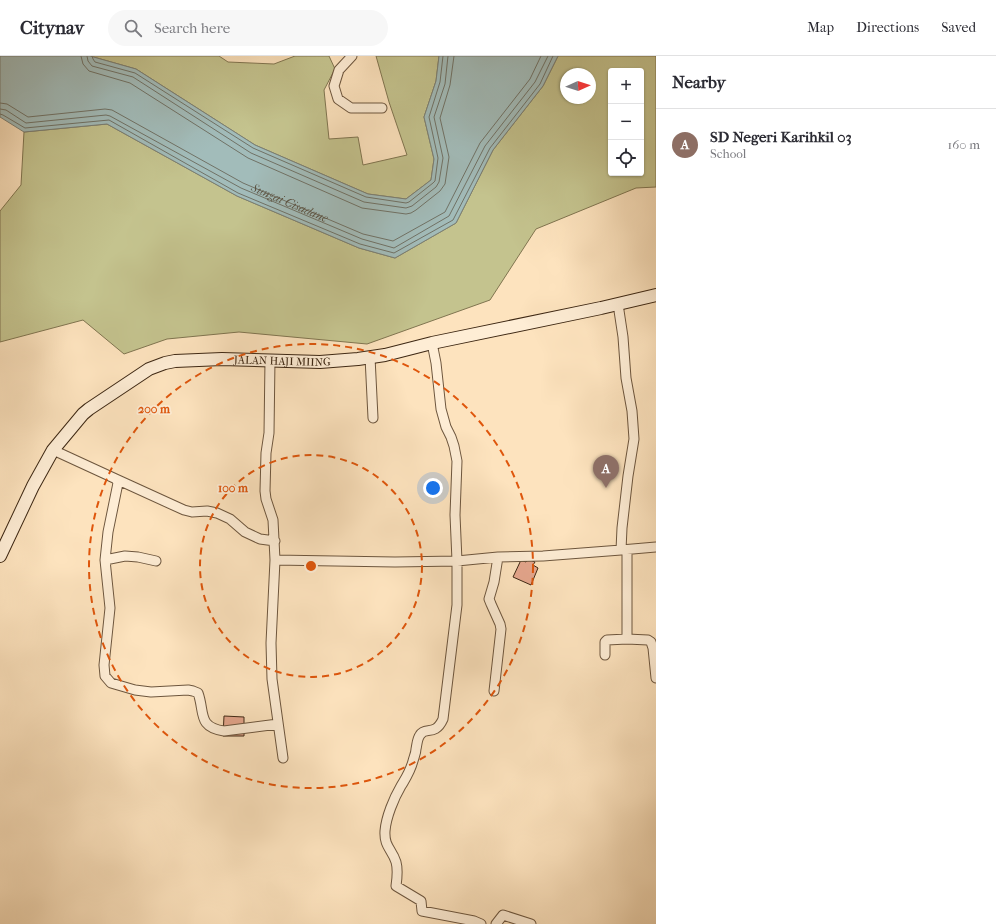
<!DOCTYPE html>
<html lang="en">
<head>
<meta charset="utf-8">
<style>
	body { margin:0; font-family:"IM FELL French Canon",serif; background:#f7f7f7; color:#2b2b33 }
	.controls { position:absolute; right:12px; top:12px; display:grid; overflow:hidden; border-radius:4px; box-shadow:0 1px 3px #0004 }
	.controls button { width:36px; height:36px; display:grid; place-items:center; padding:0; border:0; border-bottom:1px solid #e1e1e2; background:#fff; color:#2b2b33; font:20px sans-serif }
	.compass { position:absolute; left:560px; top:12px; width:36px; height:36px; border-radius:50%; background:#fff; box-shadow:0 1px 3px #0004; rotate:87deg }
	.you { position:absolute; left:433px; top:432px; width:14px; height:14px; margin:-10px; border:3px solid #fff; border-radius:50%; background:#1a73e8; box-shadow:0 0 0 6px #1a73e833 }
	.badge { display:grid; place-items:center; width:26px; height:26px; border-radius:50%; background:#b45309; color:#fff; font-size:13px; font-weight:700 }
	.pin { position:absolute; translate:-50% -33px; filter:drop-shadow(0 1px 2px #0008) }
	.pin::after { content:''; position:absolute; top:21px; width:14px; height:12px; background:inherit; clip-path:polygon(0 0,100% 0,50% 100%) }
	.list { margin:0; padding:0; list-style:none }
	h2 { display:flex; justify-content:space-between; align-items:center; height:52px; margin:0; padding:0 16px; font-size:17px }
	h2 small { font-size:13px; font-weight:400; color:#7c7c81 }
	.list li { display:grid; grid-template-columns:26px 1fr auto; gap:12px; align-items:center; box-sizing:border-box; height:72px; padding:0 16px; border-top:1px solid #e1e1e2 }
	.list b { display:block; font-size:15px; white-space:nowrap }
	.list p { margin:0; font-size:13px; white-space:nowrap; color:#7c7c81 }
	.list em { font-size:13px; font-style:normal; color:#7c7c81 }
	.icon { flex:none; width:22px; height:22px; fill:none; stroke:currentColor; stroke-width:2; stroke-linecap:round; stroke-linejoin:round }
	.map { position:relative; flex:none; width:656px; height:868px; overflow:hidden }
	header { display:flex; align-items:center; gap:24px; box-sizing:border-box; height:56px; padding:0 20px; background:#fff; border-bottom:1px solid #e1e1e2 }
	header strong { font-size:19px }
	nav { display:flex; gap:22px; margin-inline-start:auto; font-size:14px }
	.search { width:280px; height:36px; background:#f7f7f7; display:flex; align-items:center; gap:10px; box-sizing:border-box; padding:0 14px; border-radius:22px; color:#7c7c81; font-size:15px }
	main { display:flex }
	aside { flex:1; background:#fff }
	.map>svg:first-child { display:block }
	.green { fill:#c4c38e; stroke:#807550; fill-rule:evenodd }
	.water { fill:#a2bcba; stroke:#7a8077 }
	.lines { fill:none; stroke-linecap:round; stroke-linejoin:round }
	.shore { stroke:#707266; stroke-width:1 }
	.building { fill:#e6a78e; stroke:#3d2713 }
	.street-casing { stroke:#6d563e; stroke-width:11 }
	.secondary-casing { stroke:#3d2713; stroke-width:14 }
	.street { stroke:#feedd5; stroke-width:9 }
	.secondary { stroke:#feedd5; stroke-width:12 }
	.ring { fill:none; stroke:#df560c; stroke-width:2; stroke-dasharray:7 5 }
	.labels { text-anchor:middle; stroke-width:3.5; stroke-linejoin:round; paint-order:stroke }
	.street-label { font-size:11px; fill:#3d2713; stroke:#feedd5 }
	.water-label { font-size:12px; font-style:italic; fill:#5b5445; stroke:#feedd5 }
	.centre { fill:#df560c; stroke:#feedd5; stroke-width:2 }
	.ring-label { font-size:12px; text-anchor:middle; font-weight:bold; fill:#df560c; stroke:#feedd5; stroke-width:3.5; stroke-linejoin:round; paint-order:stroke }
</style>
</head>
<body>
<header>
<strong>Citynav</strong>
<div class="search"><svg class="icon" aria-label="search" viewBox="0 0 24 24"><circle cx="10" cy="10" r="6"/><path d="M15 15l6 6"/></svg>Search here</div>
<nav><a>Map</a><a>Directions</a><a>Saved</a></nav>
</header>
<main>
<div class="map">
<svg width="656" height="868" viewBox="0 0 656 868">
	<rect width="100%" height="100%" fill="#fde3be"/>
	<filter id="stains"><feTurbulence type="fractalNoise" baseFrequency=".005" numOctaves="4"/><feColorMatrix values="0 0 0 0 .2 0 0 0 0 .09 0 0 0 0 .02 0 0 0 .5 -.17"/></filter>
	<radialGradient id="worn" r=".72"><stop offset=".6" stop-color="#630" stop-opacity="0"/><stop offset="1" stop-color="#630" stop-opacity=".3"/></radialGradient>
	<path class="green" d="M90,0H219L228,6L274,8L295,0H329L335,13L324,34L329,83L358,81L363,109L407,99L389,46L376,0H439L436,25L424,61L434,103L431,124L406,143L368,138L255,89L136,13Z
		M558,0H656V131L636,132L536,173L490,244L367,288L239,276L167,283L124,298L83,264L0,286V155L21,129L24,76L107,68L237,140L359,192L395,202L456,167L493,94L543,30ZM611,15H641V117H611ZM566,18H590V42H566Z"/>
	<path class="water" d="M0,0H90L136,13L255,89L368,138L406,143L431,124L434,103L424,61L436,25L439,0H558L543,30L493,94L456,167L395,202L359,192L237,140L107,68L24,76L0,61Z"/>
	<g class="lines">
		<g class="shore">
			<path d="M81,0L83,8L89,15L130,27L248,102L362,152L406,158L411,157L416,154L440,135L445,128L449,101L440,62L450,29L454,0"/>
			<path d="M87,0L88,5L92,10L133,21L251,97L364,146L406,152L412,150L436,131L439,126L443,102L434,61L445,28L448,0"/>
			<path d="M92,0L93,3L95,6L135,17L253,92L366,141L406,147L409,146L433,127L435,125L438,102L429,61L440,26L443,0"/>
			<path id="s1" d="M0,47L7,48L28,61L105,53L112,54L243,127L363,178L393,185L445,156L480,87L530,23L541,0"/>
			<path d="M0,53L6,54L26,67L106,59L110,60L241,132L362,183L394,192L449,160L485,90L535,26L548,0"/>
			<path d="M0,58L3,59L25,72L109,64L238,137L360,188L394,197L453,164L490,92L540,28L553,0"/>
		</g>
	</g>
	<path class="building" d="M528,503L535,506L533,509L538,512L531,529L513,521L521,504L526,506Z
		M224,660L244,661V680H223Z"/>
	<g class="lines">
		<g class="street-casing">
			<path id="street" d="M352,0L339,14L334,30L338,43L351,52H382
				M618,248L623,281L626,322L632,355L634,383L628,420L622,472L621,494L656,491
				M432,287L436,307L441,353L446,371L451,381L454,390L457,405L455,459L457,505V549L443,663C435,681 425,670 420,679C417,683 417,689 416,693C416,697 414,701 413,705C410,716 407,720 401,730C394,742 386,761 385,775C384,791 392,793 396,806C398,813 397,823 396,830L421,845L422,855L474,865L481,868
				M370,301L373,362
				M270,304L269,377L266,397L265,435L266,443L273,464L275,504
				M53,394L116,423L118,427L108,476L105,504L110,552L104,609L105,620L111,627L135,634L151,636L188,634L193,635L198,637C205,656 197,671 224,675L278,668
				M116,423L184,454L192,456L207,455L217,457L230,463L245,476L260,483L275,485
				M627,494V583L648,584L651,586L653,592L656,622
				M105,504L125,500L138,501L156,505
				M605,599V586L607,584L627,583
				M494,635L501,573L500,568L491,548L489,543L494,526L498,501
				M283,702L272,623L271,587L275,504L395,506L457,505L498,501L543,500L621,494
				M496,868L503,859L531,868"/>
		</g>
		<g class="secondary-casing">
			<g id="secondary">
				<path id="s2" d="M0,500L33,430L53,394L83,358L89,353L149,313L165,307L175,305L222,303L320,306L358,303L385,299L432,287L601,252L656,239"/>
			</g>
		</g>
		<use href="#street" class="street"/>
		<use href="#secondary" class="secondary"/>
	</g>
	<g class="ring">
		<circle cx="311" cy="510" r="111"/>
		<circle cx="311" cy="510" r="222"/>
	</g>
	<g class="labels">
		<g class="street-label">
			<text dy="4" stroke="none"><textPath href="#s2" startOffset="380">JALAN HAJI MIING</textPath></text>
		</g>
		<g class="water-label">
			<text dy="4" stroke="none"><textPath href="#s1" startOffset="317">Sungai Cisadane</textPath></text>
		</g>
	</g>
	<circle cx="311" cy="510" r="6" class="centre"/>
	<g class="ring-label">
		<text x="154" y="357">200 m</text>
		<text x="233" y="436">100 m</text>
	</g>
	<rect width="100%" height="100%" filter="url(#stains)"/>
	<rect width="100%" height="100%" fill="url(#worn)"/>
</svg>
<div class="controls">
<button>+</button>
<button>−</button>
<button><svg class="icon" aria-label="locate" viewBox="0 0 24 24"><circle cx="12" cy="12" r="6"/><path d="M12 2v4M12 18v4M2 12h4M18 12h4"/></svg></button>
</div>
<svg class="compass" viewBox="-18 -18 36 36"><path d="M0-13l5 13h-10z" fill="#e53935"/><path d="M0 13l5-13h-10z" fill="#7c7c81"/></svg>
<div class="you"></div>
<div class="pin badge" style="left:606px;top:432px;background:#8d6e63">A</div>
</div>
<aside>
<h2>Nearby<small></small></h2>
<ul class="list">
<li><span class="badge" style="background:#8d6e63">A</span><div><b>SD Negeri Karihkil 03</b><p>School</p></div><em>160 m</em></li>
</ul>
</aside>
</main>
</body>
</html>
